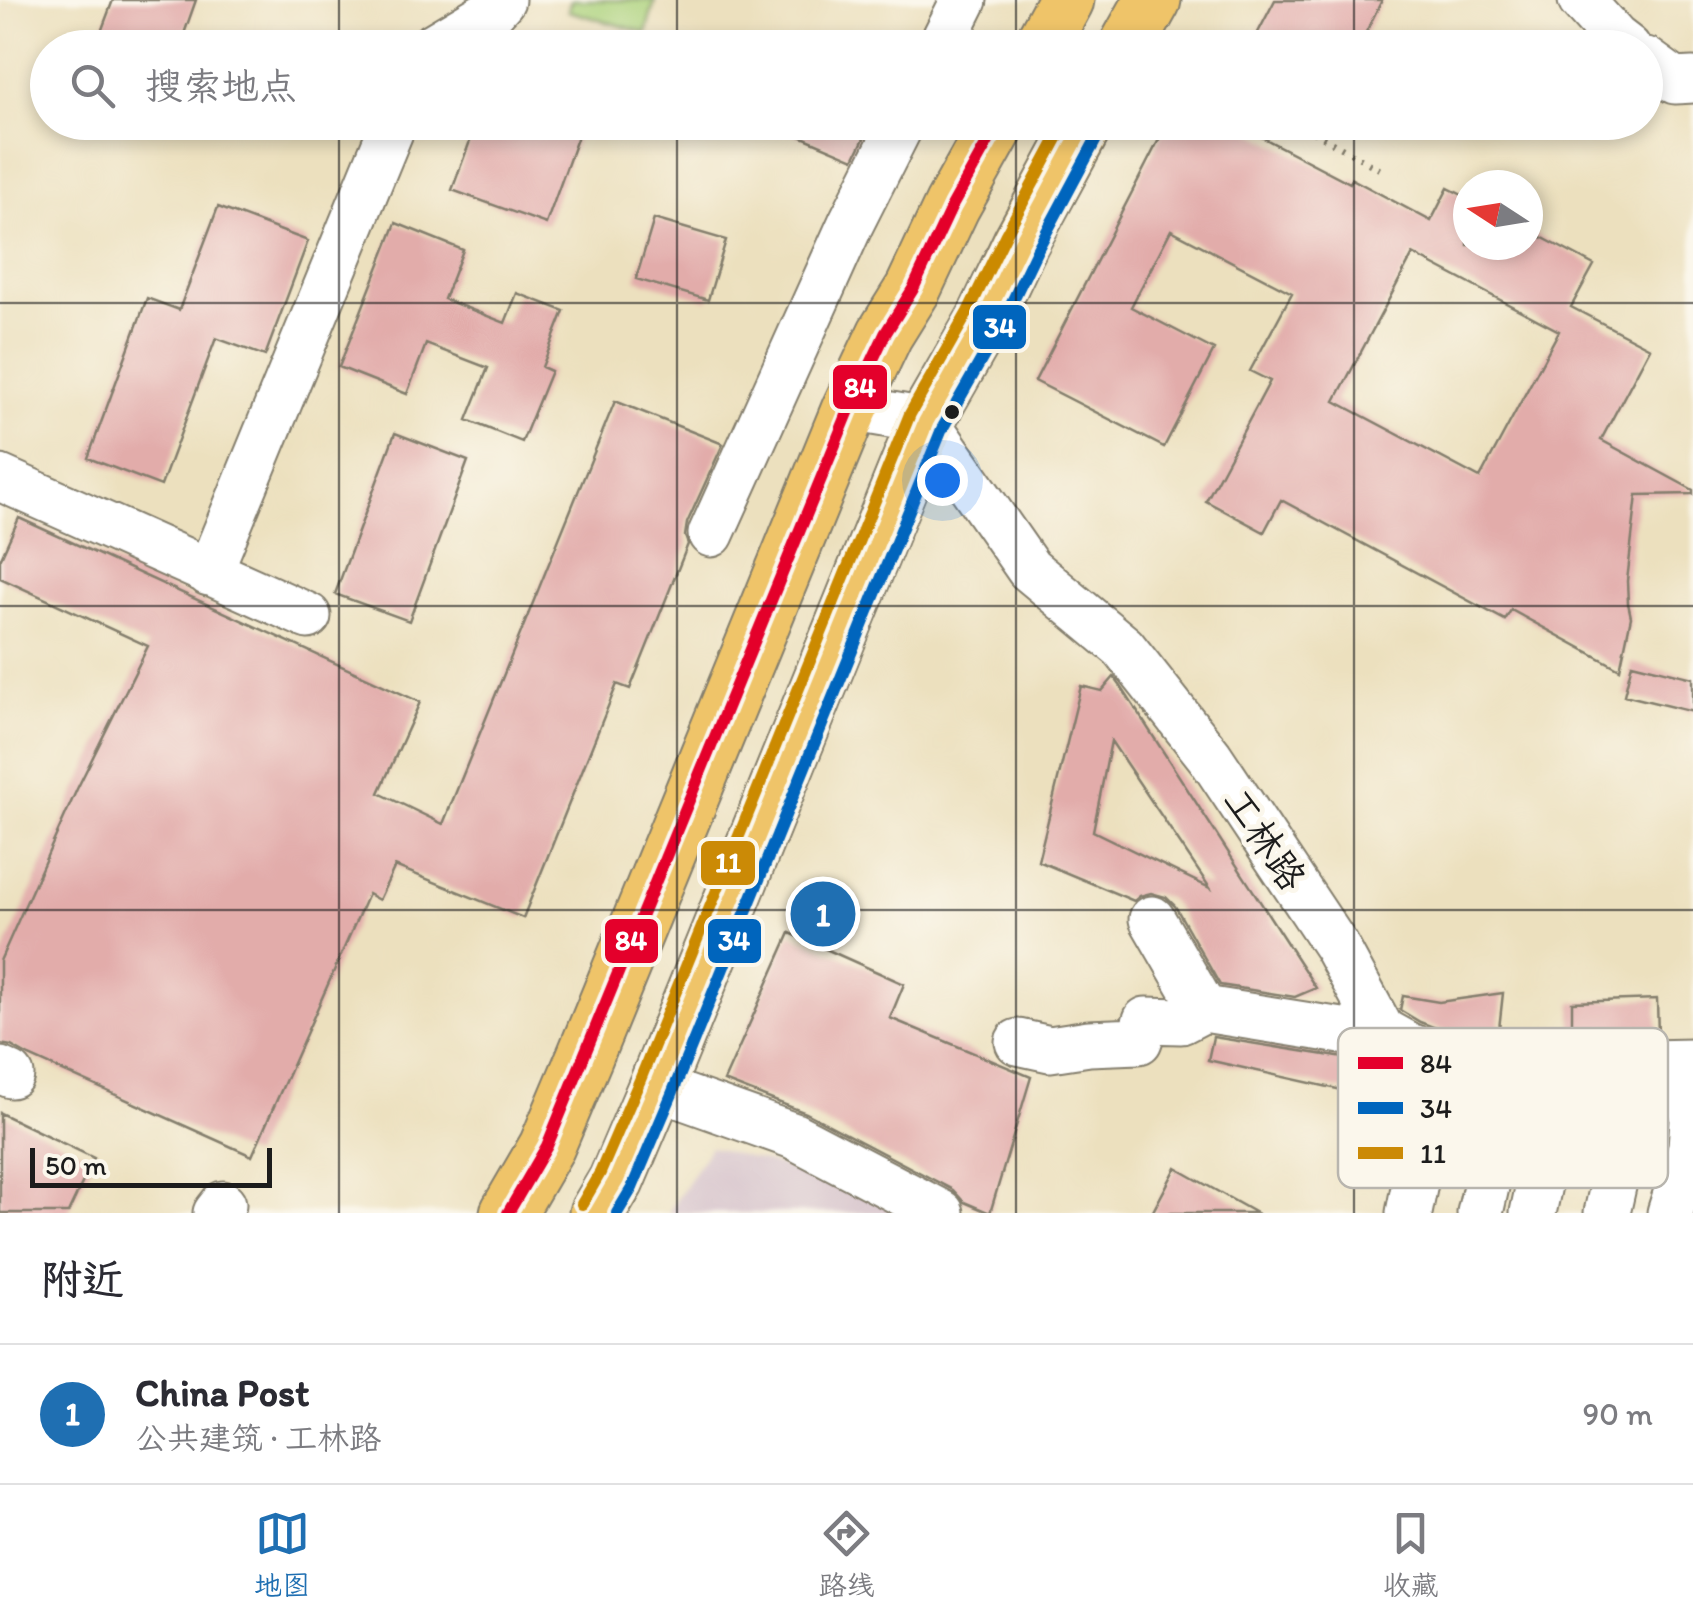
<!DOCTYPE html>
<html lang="zh">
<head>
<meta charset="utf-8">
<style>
	body { margin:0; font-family:Itim,"LXGW WenKai TC",sans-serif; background:#f7f7f7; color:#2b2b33 }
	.compass { position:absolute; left:1453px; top:170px; width:90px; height:90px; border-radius:50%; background:#fff; box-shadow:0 5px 15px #0003; rotate:282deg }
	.scale { position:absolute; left:30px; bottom:25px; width:242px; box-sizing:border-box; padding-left:10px; border:5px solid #1c1c1c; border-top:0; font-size:28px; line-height:35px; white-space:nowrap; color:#1c1c1c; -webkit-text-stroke:8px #fbf7ec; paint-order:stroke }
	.you { position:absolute; left:942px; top:480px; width:35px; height:35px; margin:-25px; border:8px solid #fff; border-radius:50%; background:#1a73e8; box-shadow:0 0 0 15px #1a73e833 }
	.badge { display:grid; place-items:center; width:65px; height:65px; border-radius:50%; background:#1f6fb2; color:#fff; font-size:32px; font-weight:700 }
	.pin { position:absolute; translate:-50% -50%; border:5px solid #fff; box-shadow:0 2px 10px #0006 }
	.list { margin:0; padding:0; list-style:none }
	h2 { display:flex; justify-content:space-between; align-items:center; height:130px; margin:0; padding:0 40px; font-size:42px }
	h2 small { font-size:32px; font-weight:400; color:#7c7c81 }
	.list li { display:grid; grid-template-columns:65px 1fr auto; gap:30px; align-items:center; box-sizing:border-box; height:140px; padding:0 40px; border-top:2px solid #e1e1e2 }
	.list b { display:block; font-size:38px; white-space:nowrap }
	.list p { margin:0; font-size:32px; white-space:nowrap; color:#7c7c81 }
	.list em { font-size:32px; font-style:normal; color:#7c7c81 }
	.icon { flex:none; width:55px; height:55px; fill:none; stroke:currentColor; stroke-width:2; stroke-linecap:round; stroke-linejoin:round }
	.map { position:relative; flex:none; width:1693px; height:1213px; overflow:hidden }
	.search { position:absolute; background:#fff; box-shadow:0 5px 15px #0003; left:30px; right:30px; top:30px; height:110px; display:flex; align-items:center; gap:25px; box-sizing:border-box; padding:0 35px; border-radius:55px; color:#7c7c81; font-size:38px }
	.sheet { height:270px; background:#fff }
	nav { display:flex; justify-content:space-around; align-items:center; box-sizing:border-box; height:140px; border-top:2px solid #e1e1e2; background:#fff; font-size:28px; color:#7c7c81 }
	nav a { display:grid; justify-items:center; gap:5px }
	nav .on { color:#1f6fb2 }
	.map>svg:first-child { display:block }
	.industrial { fill:#d2bdc8 }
	.green { fill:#acd27c; stroke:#64774c; stroke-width:2.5 }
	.building { fill:#e2acaa; fill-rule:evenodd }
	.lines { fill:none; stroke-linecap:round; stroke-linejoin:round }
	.minor-casing { stroke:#847e6d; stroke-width:49 }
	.highway-casing { stroke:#847e6d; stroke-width:59 }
	.path { stroke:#847e6d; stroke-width:6; stroke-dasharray:2.5 8; stroke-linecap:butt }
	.minor { stroke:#fff; stroke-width:45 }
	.highway { stroke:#efc469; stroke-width:55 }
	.bus-1-casing { stroke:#fbf7ec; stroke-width:20 }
	.bus-2-casing { stroke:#fbf7ec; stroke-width:20 }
	.bus-3-casing { stroke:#fbf7ec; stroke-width:20 }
	.bus-1 { stroke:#e4002b; stroke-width:12 }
	.bus-2 { stroke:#0065bd; stroke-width:12 }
	.bus-3 { stroke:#cb8a06; stroke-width:12 }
	.grid { fill:none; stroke:#1c1c1c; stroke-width:2.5; stroke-opacity:0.55 }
	.bus-dot { fill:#1c1c1c; stroke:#fbf7ec; stroke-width:4 }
	.labels { text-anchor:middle; stroke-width:10; stroke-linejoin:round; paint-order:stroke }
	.street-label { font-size:38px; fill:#1c1c1c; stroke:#fbf7ec }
	.key { fill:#fbf7ec; stroke:#b8b5ae; stroke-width:2.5 }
	.key-label { font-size:28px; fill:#1c1c1c }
	.line-badge { stroke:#fbf7ec; stroke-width:4 }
	.badge-label { font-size:28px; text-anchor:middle; font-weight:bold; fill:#fff }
</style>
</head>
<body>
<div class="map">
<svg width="1693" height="1213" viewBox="0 0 1693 1213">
	<rect width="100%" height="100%" fill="#fbf7ec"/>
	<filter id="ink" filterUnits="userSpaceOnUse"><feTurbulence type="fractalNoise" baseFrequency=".01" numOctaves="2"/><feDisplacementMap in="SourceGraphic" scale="20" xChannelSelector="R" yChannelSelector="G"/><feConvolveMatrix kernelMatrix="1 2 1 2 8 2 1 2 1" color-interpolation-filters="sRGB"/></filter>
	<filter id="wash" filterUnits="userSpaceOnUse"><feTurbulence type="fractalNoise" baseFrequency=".0048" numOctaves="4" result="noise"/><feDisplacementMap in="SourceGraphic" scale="40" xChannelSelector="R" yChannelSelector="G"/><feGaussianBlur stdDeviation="2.25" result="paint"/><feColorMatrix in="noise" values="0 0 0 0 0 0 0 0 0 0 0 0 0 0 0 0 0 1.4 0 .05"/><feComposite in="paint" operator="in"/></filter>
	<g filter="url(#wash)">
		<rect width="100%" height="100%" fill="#ece0be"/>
		<path class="industrial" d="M710,1147L873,1191L913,1213H668Z"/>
		<path class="green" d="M571,0H655L646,33L568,11Z"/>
		<g id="blocks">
			<path class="building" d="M113,0H196L179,48H95Z
				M1275,0H1382L1358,48H1250Z
				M477,122H583L546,224L452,190Z
				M767,122H872L854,159Z
				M1168,122H1233L1350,183L1352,179L1431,221L1448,188L1468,198V245H1528V230L1594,265L1571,307L1650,348L1601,440L1693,490V494L1637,495L1627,581L1628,603L1631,617L1620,669L1511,610L1505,620L1281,500L1264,532L1206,501L1270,381L1250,371L1292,293L1171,230L1131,307L1214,350L1164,447L1035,381ZM1413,254L1559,331L1480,478L1335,401Z
				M218,207L308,241L265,356L216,338L161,486L88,458L147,298L179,310Z
				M654,219L726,240L708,300L636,279Z
				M396,223L463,250L444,299L505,323L517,293L564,311L542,367L551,371L522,442L467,420L488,368L426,344L407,394L339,367Z
				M615,401L723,444L687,523L685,536L688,544L630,689L617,684L523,918L395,866L379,900L368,894L252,1156L29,1056L11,1046L0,1044V961L77,789L148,646L0,578V560L19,518L420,702L379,793L443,824Z
				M395,433L468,461L409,621L335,594Z
				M1632,663L1693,678V712L1624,695Z
				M1114,677L1122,688L1316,988L1295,997L1220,985L1175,906L1166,897L1151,893L1140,896L1134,901L1038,861L1081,686L1102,691ZM1111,741L1210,888L1093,831Z
				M790,933L904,984L890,1018L1031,1077L990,1213L964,1202L953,1190L806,1113L724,1081Z
				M1503,993L1498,1038L1470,1036L1441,1030L1420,1022L1400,1010L1403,996L1439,1002Z
				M1657,999L1658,1037L1572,1038V1002Z
				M1213,1037L1344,1058H1373L1364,1095L1208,1060Z
				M0,1113L94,1158L68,1213H0Z
				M1176,1168L1256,1213H1152Z"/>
		</g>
	</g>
	<g filter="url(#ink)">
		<use href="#blocks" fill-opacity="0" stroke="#847e6d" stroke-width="2.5"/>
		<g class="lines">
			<g class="minor-casing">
				<path id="minor" d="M1581,0L1615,38L1628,48
					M430,48L492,11L502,0
					M940,48L964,0
					M1646,60L1675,81L1693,80
					M850,408L926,421L1029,569L1123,647L1210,757L1336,946L1382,1031L1409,1046L1434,1055L1466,1062L1513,1066L1693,1062
					M0,478L308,616
					M711,534L851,223L902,122
					M209,573L394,122
					M1152,919L1204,1009L1348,1032L1382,1031
					M1018,1042L1050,1049L1089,1043L1139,1041L1146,1020L1181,1021L1204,1009
					M0,1070L11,1075
					M656,1087L794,1136L941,1213
					M1590,1095H1693
					M216,1213L223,1204
					M1409,1213L1435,1082
					M1480,1213L1507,1094
					M1533,1213L1558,1095
					M1607,1213L1620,1155L1629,1094
					M1670,1213L1691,1147L1693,1120"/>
			</g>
			<g class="highway-casing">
				<path id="highway" d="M1040,48L1066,0
					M1126,48L1153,0
					M508,1213L547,1146L585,1056L850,408L885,334L913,289L952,206L999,122
					M597,1213L616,1181L656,1087L926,421L984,320L1021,242L1086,122"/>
			</g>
			<path class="path" d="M1295,122L1386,173"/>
			<use href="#minor" class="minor"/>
			<use href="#highway" class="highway"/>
			<g class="bus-1-casing">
				<path id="bus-1" d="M508,1213L547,1146L850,408L885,334L913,289L952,206L999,122"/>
			</g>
			<g class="bus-2-casing">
				<path id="bus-2" d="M617,1213L632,1188L672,1094L942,429L999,329L1037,250L1101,130"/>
			</g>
			<g class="bus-3-casing">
				<path id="bus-3" d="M582,1204L600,1173L640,1080L910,414L968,312L1006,234L1066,122"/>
			</g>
			<use href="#bus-1" class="bus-1"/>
			<use href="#bus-2" class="bus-2"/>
			<use href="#bus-3" class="bus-3"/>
		</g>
	</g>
	<path class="grid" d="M339,0V48M677,0V48M1016,0V48M1354,0V48M339,122V1213M677,122V1213M1016,122V1213M1354,122V1213M0,303H1693M0,606H1693M0,910H1693"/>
	<circle class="bus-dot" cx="952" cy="412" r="9"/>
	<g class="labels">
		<g class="street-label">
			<text transform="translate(1265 839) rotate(56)" y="13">工林路</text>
		</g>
	</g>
	<rect x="1338" y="1028" width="330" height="160" rx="15" class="key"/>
	<rect x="1358" y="1057" width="45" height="12" fill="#e4002b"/>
	<rect x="1358" y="1102" width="45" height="12" fill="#0065bd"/>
	<rect x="1358" y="1147" width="45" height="12" fill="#cb8a06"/>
	<g class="key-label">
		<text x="1420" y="1073">84</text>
		<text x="1420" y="1118">34</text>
		<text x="1420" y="1163">11</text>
	</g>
	<g class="line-badge">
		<rect x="971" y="303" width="57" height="48" rx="10" fill="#0065bd"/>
		<rect x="831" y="363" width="58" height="48" rx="10" fill="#e4002b"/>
		<rect x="699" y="839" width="58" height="48" rx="10" fill="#cb8a06"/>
		<rect x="706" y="917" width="57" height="48" rx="10" fill="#0065bd"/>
		<rect x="603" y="917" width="57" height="48" rx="10" fill="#e4002b"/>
	</g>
	<g class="badge-label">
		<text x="1000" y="337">34</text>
		<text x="860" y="397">84</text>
		<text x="728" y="872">11</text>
		<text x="734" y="950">34</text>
		<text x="631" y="950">84</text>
	</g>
</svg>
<svg class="compass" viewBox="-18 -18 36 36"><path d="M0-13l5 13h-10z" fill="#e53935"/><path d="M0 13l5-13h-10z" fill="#7c7c81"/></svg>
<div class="scale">50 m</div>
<div class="you"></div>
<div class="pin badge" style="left:823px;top:914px">1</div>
<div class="search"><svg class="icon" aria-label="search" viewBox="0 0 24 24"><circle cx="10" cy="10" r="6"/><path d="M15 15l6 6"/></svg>搜索地点</div>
</div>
<section class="sheet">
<h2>附近<small></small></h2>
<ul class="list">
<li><span class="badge">1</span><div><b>China Post</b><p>公共建筑 · 工林路</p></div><em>90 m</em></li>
</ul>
</section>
<nav>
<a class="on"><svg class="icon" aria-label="map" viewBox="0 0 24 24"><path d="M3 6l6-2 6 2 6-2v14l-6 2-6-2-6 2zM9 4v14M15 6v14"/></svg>地图</a>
<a><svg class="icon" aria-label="directions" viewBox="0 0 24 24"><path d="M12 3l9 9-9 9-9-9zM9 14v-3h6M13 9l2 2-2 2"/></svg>路线</a>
<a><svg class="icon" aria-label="saved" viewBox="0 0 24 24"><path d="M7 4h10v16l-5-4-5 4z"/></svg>收藏</a>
</nav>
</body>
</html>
